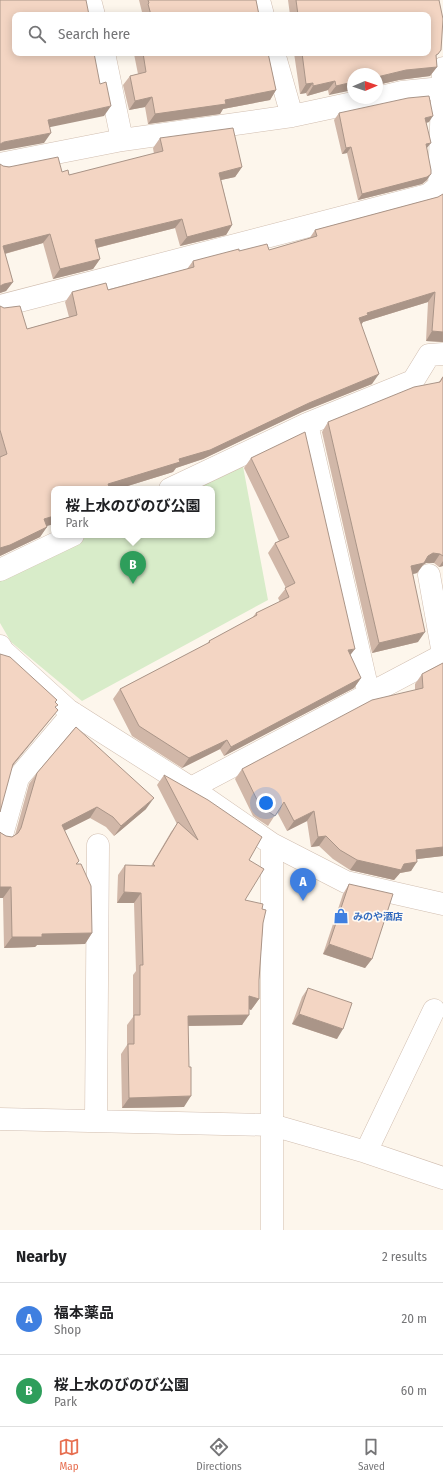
<!DOCTYPE html>
<html lang="en">
<head>
<meta charset="utf-8">
<style>
	body { margin:0; font-family:"Fira Sans Condensed","Noto Sans JP",sans-serif; background:#f6f6f6; color:#202124 }
	.compass { position:absolute; left:347px; top:68px; width:36px; height:36px; border-radius:50%; background:#fff; box-shadow:0 2px 10px #0003; rotate:88deg }
	.you { position:absolute; left:266px; top:803px; width:14px; height:14px; margin:-10px; border:3px solid #fff; border-radius:50%; background:#1a73e8; box-shadow:0 0 0 6px #1a73e833 }
	.badge { display:grid; place-items:center; width:26px; height:26px; border-radius:50%; background:#e76f51; color:#fff; font-size:13px; font-weight:700 }
	.pin { position:absolute; translate:-50% -33px; filter:drop-shadow(0 1px 2px #0008) }
	.pin::after { content:''; position:absolute; top:21px; width:14px; height:12px; background:inherit; clip-path:polygon(0 0,100% 0,50% 100%) }
	.popup { position:absolute; left:51px; top:486px; width:164px; height:52px; box-sizing:border-box; display:grid; place-content:center; border-radius:8px; background:#fff; filter:drop-shadow(0 1px 3px #0005); font-size:13px; white-space:nowrap; color:#757577 }
	.popup b { font-size:15px; color:#202124 }
	.popup::after { content:''; position:absolute; left:50%; top:100%; margin-left:-8px; border:8px solid transparent; border-top-color:#fff }
	.list { margin:0; padding:0; list-style:none }
	h2 { display:flex; justify-content:space-between; align-items:center; height:52px; margin:0; padding:0 16px; font-size:17px }
	h2 small { font-size:13px; font-weight:400; color:#757577 }
	.list li { display:grid; grid-template-columns:26px 1fr auto; gap:12px; align-items:center; box-sizing:border-box; height:72px; padding:0 16px; border-top:1px solid #e0e0e0 }
	.list b { display:block; font-size:15px; white-space:nowrap }
	.list p { margin:0; font-size:13px; white-space:nowrap; color:#757577 }
	.list em { font-size:13px; font-style:normal; color:#757577 }
	.icon { flex:none; width:22px; height:22px; fill:none; stroke:currentColor; stroke-width:2; stroke-linecap:round; stroke-linejoin:round }
	.map { position:relative; flex:none; width:443px; height:1230px; overflow:hidden }
	.search { position:absolute; background:#fff; box-shadow:0 2px 10px #0003; left:12px; right:12px; top:12px; height:44px; display:flex; align-items:center; gap:10px; box-sizing:border-box; padding:0 14px; border-radius:8px; color:#757577; font-size:15px }
	.sheet { height:196px; background:#fff }
	nav { display:flex; justify-content:space-around; align-items:center; box-sizing:border-box; height:56px; border-top:1px solid #e0e0e0; background:#fff; font-size:11px; color:#757577 }
	nav a { display:grid; justify-items:center; gap:2px }
	nav .on { color:#e76f51 }
	.map>svg:first-child { display:block }
	.green { fill:#d8ecc9 }
	.lines { fill:none; stroke-linecap:round; stroke-linejoin:round }
	.minor-casing { stroke:#d1beb0; stroke-width:23 }
	.minor { stroke:#fff; stroke-width:22 }
	.wall { fill:#d1b7a8 }
	.shaded-wall { fill:#aa9588 }
	.building { fill:#f3d5c3; stroke:#aa9588 }
	.labels { text-anchor:middle; stroke-width:3.5; stroke-linejoin:round; paint-order:stroke }
	.shop-label { font-size:10px; font-weight:bold; fill:#366cbe; stroke:#fffaf3; text-anchor:start }
</style>
</head>
<body>
<div class="map">
<svg width="443" height="1230" viewBox="0 0 443 1230">
	<rect width="100%" height="100%" fill="#fdf6ec"/>
	<path class="green" d="M242,461L268,600L82,701L11,642L0,623V568L75,535H212V489H179Z"/>
	<g class="lines">
		<g class="minor-casing">
			<path id="minor" d="M90,0L94,15
				M259,0L263,15
				M104,53L122,140L292,116L376,98
				M274,53L292,116
				M377,98L402,92L442,88
				M0,164L122,140
				M0,306L428,195L439,186L443,68
				M307,424L369,695
				M170,489L307,424L413,381L429,355L443,354
				M0,570L73,535
				M429,575L443,654
				M0,646L3,651L68,710L191,788L272,844L346,882L443,904
				M191,788L443,655
				M2,835L18,778L73,713
				M272,844V1230
				M0,1119L272,1125L366,1152L443,1178
				M96,1121L98,845
				M366,1152L434,1010"/>
		</g>
		<use href="#minor" class="minor"/>
	</g>
	<path class="wall" d="M139,0H256L259,15H142L141,13L142,12Z
		M288,0H439L436,58L437,67L430,76L399,80L377,85V74L329,95L328,90L307,96L306,93L300,94L294,53H428V15H290Z
		M135,53H268L276,90L270,100L223,109L220,114L148,124L145,107L129,110L123,85L130,76L138,74L134,54Z
		M339,113L429,122L426,123L427,180L422,184L358,200L347,153L342,154L334,120Z
		M160,138L242,167L235,177L221,180L232,225L226,235L180,246L175,228L97,248L100,259L93,269L53,279L43,243L5,254L13,282L6,291L0,293V164L3,166L62,172L69,175L154,154L153,148Z
		M438,197L443,342L426,341L428,302L363,322L361,325L372,384L302,412L203,459L176,468L173,472L118,489H54L47,526L40,537L0,556V306L27,329L69,317L65,302L72,292L108,290L187,269L193,261L239,251L269,250L309,239L315,230Z
		M443,376V566L439,567L434,563H426L423,565L417,573L413,574L418,642L372,653L322,432L328,422L439,382Z
		M251,458L350,655L361,678L354,688L224,756L220,749L182,768L132,736L113,699L120,689L207,644L209,641L252,618L256,613L280,602L278,598L286,588L268,553L275,543L279,541L244,468Z
		M443,663V856L417,859L411,871L400,873L394,880L350,870L333,859L319,846L311,847L307,821L287,831L277,812L268,826L253,816L235,779L242,769L415,690V684L422,674Z
		M37,773L146,809L114,836L106,827L90,818L64,831L79,861L77,864L92,933L85,944L37,945L35,947L4,948L3,898H0V832L1,833L6,836L12,837L15,835L29,784Z
		M164,775L249,860L245,900L262,909L263,923L259,980V999L251,1010L249,1009L242,1025L188,1026L184,1107L122,1108L121,1054L127,1045V1025L133,1017V975L136,971L134,903H117L118,875L125,865L151,866L171,832L177,824L157,785Z
		M349,884L372,959L365,968L323,954L343,894Z
		M308,988L337,1039L292,1024L302,997Z"/>
	<path class="shaded-wall" d="M437,67L430,76L399,80L377,85V77L406,70Z
		M335,81L328,90L307,96L313,86Z
		M353,82V90L329,95L336,86Z
		M313,83L306,93L300,94L306,84Z
		M276,90L270,100L223,109L220,114L148,124L155,114Z
		M152,97L145,107L129,110L135,101Z
		M111,106L104,116L41,129L48,120Z
		M433,116L429,122L421,124L425,118Z
		M51,133L44,143L0,151V144L4,142Z
		M431,143L426,149V144Z
		M351,147L347,153L342,154L346,148Z
		M242,167L235,177L212,182L219,173Z
		M431,174L427,180L422,184L358,200L362,194Z
		M182,219L175,228L88,250L95,240Z
		M232,225L226,235L180,246L187,237Z
		M50,234L43,243L0,255L3,246Z
		M100,259L93,269L53,279L60,269Z
		M13,282L6,291L0,293V286L4,284Z
		M435,292L428,302L363,322L361,325L359,318L367,313Z
		M432,331L443,332V342L426,341Z
		M379,374L372,384L302,412L203,459L176,468L173,472L118,489H105L108,484L179,459L309,403Z
		M54,516V524L37,529L44,519Z
		M47,527L40,537L0,556V548Z
		M433,553L440,554L434,563H426L423,565L417,573L404,576L411,566Z
		M443,561V566L439,567Z
		M425,632L418,642L372,653L379,643Z
		M355,649L348,658V650Z
		M361,678L354,688L224,756L231,747Z
		M58,710L50,720L6,774L13,764Z
		M227,740L220,749L182,768L189,758Z
		M154,798L146,809L114,836L121,826Z
		M97,807L90,818L54,836L62,825Z
		M314,811L307,821L287,831L294,821Z
		M326,836L319,846L311,847L318,837Z
		M443,847V856L409,860L416,850Z
		M357,860L404,864L417,862L411,871L400,873L394,880L350,870Z
		M0,887H11L3,898H0Z
		M124,892L141,893L134,903H117Z
		M92,933L85,944L37,945L35,947L4,948L12,937L42,934Z
		M329,944L372,959L365,968L323,954Z
		M249,996L259,999L251,1010L242,1006Z
		M299,1014L343,1029L337,1039L292,1024Z
		M249,1015L242,1025L181,1026L188,1016Z
		M191,1096L184,1107L122,1108L129,1098Z"/>
	<path class="building" d="M0,0H86L89,15H15V53H94L100,84L106,82L111,106L48,120L51,133L4,142L0,144Z
		M148,0H256L259,15H151L148,4L149,3Z
		M296,0H439L443,19L441,50L438,54L436,55L437,67L406,70L377,77V74H353V82L336,86L335,81L313,86V83L306,84L302,53H428V15H298Z
		M143,53H268L276,90L225,100L226,104L155,114L152,97L135,101L130,76L146,72Z
		M429,96L433,116L425,118L431,143L426,144L431,170V174L427,177L362,194L351,147L346,148L339,113L408,98Z
		M233,128L242,167L219,173L232,225L187,237L182,219L95,240L100,259L60,269L50,234L3,246L13,282L4,284L0,286V164L3,166L9,167L58,157L62,172L68,170L69,175L163,151L160,138Z
		M443,194V332L432,331L435,292L367,313L368,315L359,318L379,374L309,403L210,450L179,459L180,462L108,484L110,489H54V516L44,519L47,527L10,545L0,548V457L7,454L0,430V306L4,308L20,306L27,329L77,315L72,292L106,283L108,290L194,267L193,261L239,249V251L267,244L269,250L317,236L315,230L438,197Z
		M443,377V556L440,554L433,553L428,556L424,563L411,566L425,632L379,643L328,422L414,387L440,382Z
		M305,432L355,649L348,650L361,678L231,747L227,740L189,758L139,726L120,689L210,642L209,641L257,615L256,613L289,597L285,588L295,583L275,543L289,537L251,458Z
		M0,654L10,657L57,700L55,702L58,705L55,707L58,710L13,764L0,812Z
		M443,663V847L416,850L417,862L404,864L401,870L357,860L340,850L326,836L318,837L314,811L294,821L284,802L275,816L260,806L242,769L372,700L423,688L422,674Z
		M76,727L154,798L121,826L113,817L97,807L62,825L79,861L76,864H81L91,886L92,933L42,934V937H12L11,887H0V832L1,833L6,836L12,837L18,833L21,828L37,773Z
		M164,775L208,800L262,837L249,860L264,869L245,900L263,904L262,909L266,910L263,923L259,980V999L249,996V1015L188,1016L189,1067H191V1096L129,1098L128,1044H134V1015H140V965H143L141,893L124,892L125,865L155,866L153,864L178,822L198,840Z
		M349,884L393,894L372,959L329,944Z
		M308,988L352,1003L343,1029L299,1014Z"/>
	<defs>
		<g id="shop-bare" transform="scale(1.2)"><path d="M-5-2.5h2.3a2.7 3.5 0 0 1 5.4 0H5L5.5 6h-11ZM-1.5-2.5h3a1.5 2.3 0 0 0-3 0Z" fill="#3f7fe0" stroke="#fffaf3" stroke-width="2.5" paint-order="stroke"/></g>
	</defs>
	<g fill-rule="evenodd">
		<use href="#shop-bare" x="341" y="916"/>
	</g>
	<g class="labels">
		<g class="shop-label">
			<text x="353" y="920">みのや酒店</text>
		</g>
	</g>
</svg>
<svg class="compass" viewBox="-18 -18 36 36"><path d="M0-13l5 13h-10z" fill="#e53935"/><path d="M0 13l5-13h-10z" fill="#757577"/></svg>
<div class="you"></div>
<div class="pin badge" style="left:303px;top:901px;background:#3f7fe0">A</div>
<div class="pin badge" style="left:133px;top:584px;background:#2e9e5b">B</div>
<div class="popup"><b>桜上水のびのび公園</b>Park</div>
<div class="search"><svg class="icon" aria-label="search" viewBox="0 0 24 24"><circle cx="10" cy="10" r="6"/><path d="M15 15l6 6"/></svg>Search here</div>
</div>
<section class="sheet">
<h2>Nearby<small>2 results</small></h2>
<ul class="list">
<li><span class="badge" style="background:#3f7fe0">A</span><div><b>福本薬品</b><p>Shop</p></div><em>20 m</em></li>
<li><span class="badge" style="background:#2e9e5b">B</span><div><b>桜上水のびのび公園</b><p>Park</p></div><em>60 m</em></li>
</ul>
</section>
<nav>
<a class="on"><svg class="icon" aria-label="map" viewBox="0 0 24 24"><path d="M3 6l6-2 6 2 6-2v14l-6 2-6-2-6 2zM9 4v14M15 6v14"/></svg>Map</a>
<a><svg class="icon" aria-label="directions" viewBox="0 0 24 24"><path d="M12 3l9 9-9 9-9-9zM9 14v-3h6M13 9l2 2-2 2"/></svg>Directions</a>
<a><svg class="icon" aria-label="saved" viewBox="0 0 24 24"><path d="M7 4h10v16l-5-4-5 4z"/></svg>Saved</a>
</nav>
</body>
</html>
